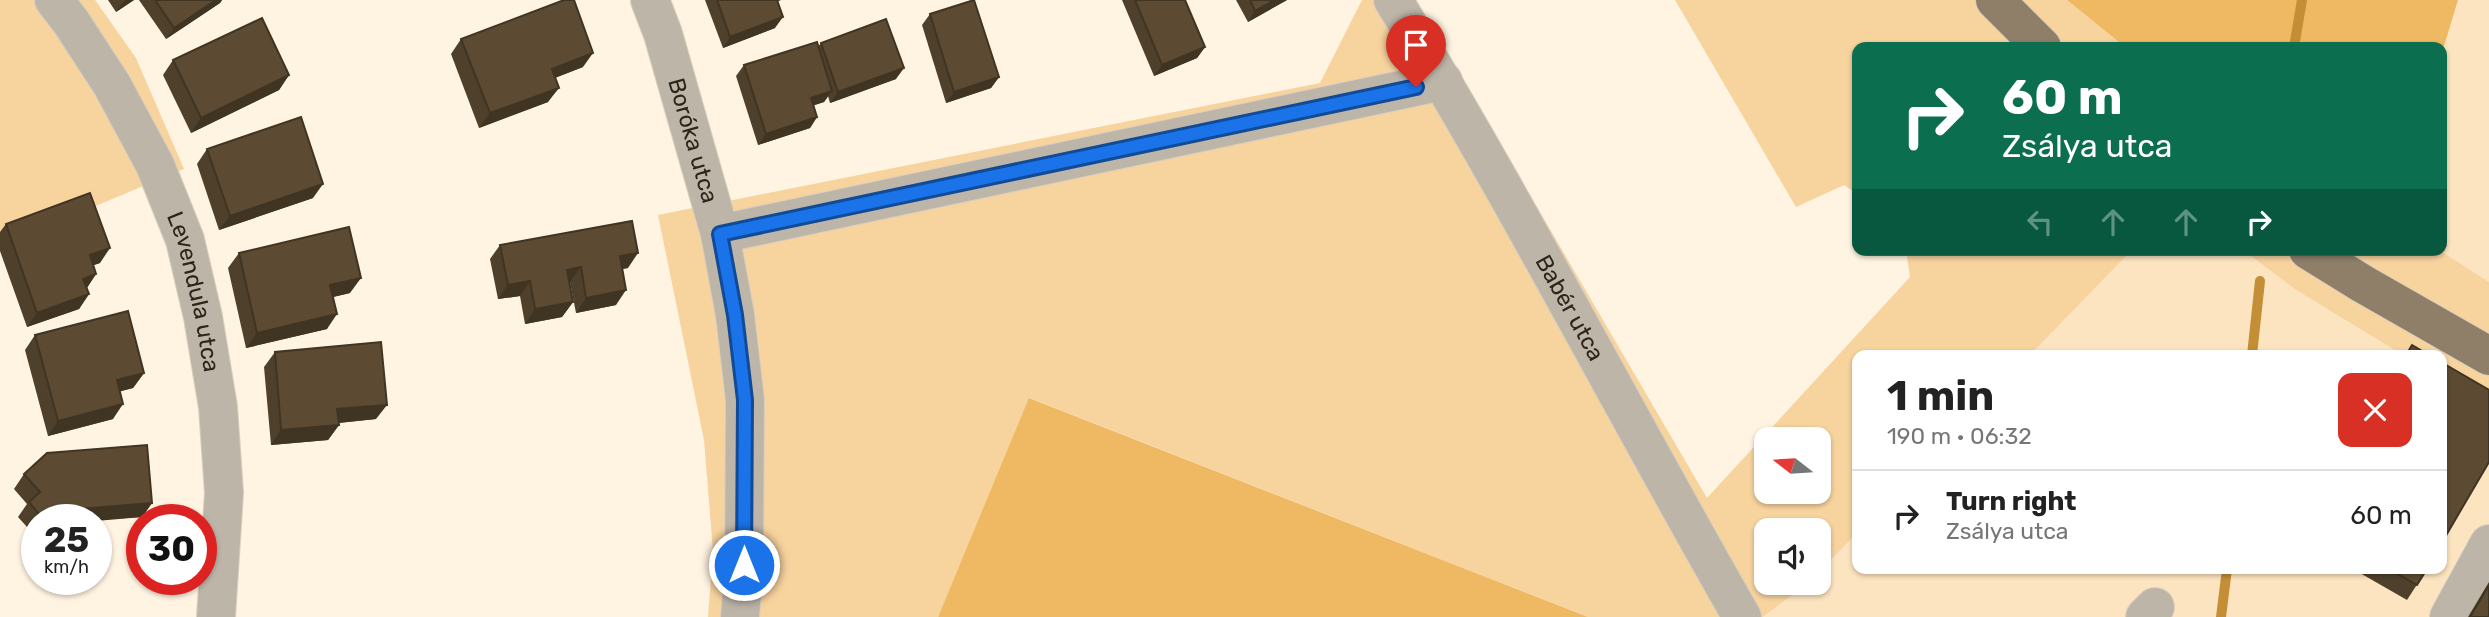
<!DOCTYPE html>
<html lang="en">
<head>
<meta charset="utf-8">
<style>
	body { margin:0; font-family:Rubik,sans-serif; background:#f2f2f2; color:#222; height:100vh; display:flex; flex-direction:column; font-size:26px; white-space:nowrap }
	* { box-sizing:border-box; margin:0 }
	p { font-size:23px; color:#767676 }
	.icon { flex:none; width:38px; height:38px; fill:none; stroke:currentColor; stroke-width:2; stroke-linecap:round; stroke-linejoin:round }
	.map { position:relative; flex:1; overflow:hidden }
	.panel { position:absolute; left:1852px; top:350px; width:595px; height:224px; display:flex; flex-direction:column; background:#fff; border-radius:14px; box-shadow:0 2px 5px #0004 }
	.panel>* { flex:none }
	.guide { position:absolute; left:1852px; top:42px; width:595px; height:214px; border-radius:14px; box-shadow:0 2px 5px #0004; background:#0b6e4f; color:#fff; overflow:hidden }
	.needle { width:46px; rotate:287deg }
	.controls { position:absolute; left:1754px; top:427px; display:grid; gap:14px }
	.controls a { display:grid; place-items:center; width:77px; height:77px; border-radius:14px; background:#fff; box-shadow:0 2px 5px #0004; font-size:35px }
	.speed { position:absolute; left:21px; top:504px; display:flex; gap:14px; font-size:35px; font-weight:700; text-align:center }
	.speed>* { display:grid; place-content:center; width:91px; height:91px; border-radius:50%; background:#fff; box-shadow:0 2px 5px #0004; line-height:1 }
	.speed small { font-size:18px; font-weight:400 }
	.speed .limit { border:10px solid #d22; background:#fff; color:#111 }
	.pin { position:absolute; display:grid; place-items:center; width:60px; height:60px; color:#fff; margin:-72px -30px; border-radius:50% 50% 50% 0; rotate:-45deg; box-shadow:0 0 7px #0007 }
	.pin .icon { rotate:45deg }
	.me { position:absolute; width:77px; margin:-38px; rotate:0deg; stroke-linejoin:round; filter:drop-shadow(0 0 5px #0008) }
	.turn { display:flex; align-items:center; gap:24px; height:147px; padding:0 35px; font-size:32px }
	.turn .icon { width:91px; height:91px; stroke-width:2.5 }
	.turn b { display:block; font-size:49px; line-height:60px }
	.lanes { display:flex; align-items:center; height:66px; padding:0 35px; background:#0003; justify-content:center; gap:35px; direction:ltr }
	.lanes .off { opacity:.35 }
	.round { display:grid; place-items:center; flex:none; width:74px; height:74px; border-radius:14px; background:#f2f2f2 }
	.headline { display:flex; align-items:center; justify-content:space-between; height:119px; padding:0 35px }
	h1 { font-size:42px; font-weight:700; line-height:52px }
	ul { padding:0; list-style:none }
	li { display:flex; align-items:center; gap:21px; height:91px; padding:0 35px; border-top:2px solid #e0e0e0 }
	li div { flex:1 }
	li b { display:block; font-size:26px }
	li em { font-style:normal }
	.map>svg:first-child { display:block }
	.built { fill:#fde4c0 }
	.green { fill:#f7d39e; fill-rule:evenodd }
	.forest { fill:#efb862 }
	.lines { fill:none; stroke-linecap:round; stroke-linejoin:round }
	.stream { stroke:#c38e35; stroke-width:10 }
	.minor-casing { stroke:#d9cebd; stroke-width:40 }
	.major-casing { stroke:#d9cebd; stroke-width:40 }
	.minor { stroke:#bdb5a8; stroke-width:38 }
	.major { stroke:#8f7f69; stroke-width:38 }
	.wall { fill:#4f402b }
	.shaded-wall { fill:#403423 }
	.building { fill:#5c4b32; stroke:#403423; stroke-width:2 }
	.route-casing { stroke:#114b97; stroke-width:18 }
	.route { stroke:#1a73e8; stroke-width:12 }
	.labels { text-anchor:middle; dominant-baseline:central; stroke-width:7; stroke-linejoin:round; paint-order:stroke }
	.street-label { font-size:23px; fill:#2c251a; stroke:#fff }
</style>
</head>
<body>
<div class="map">
<svg width="2489" height="617" viewBox="0 0 2489 617">
	<rect width="100%" height="100%" fill="#fff3e1"/>
	<g class="built">
		<path d="M2458,0H2489V282L2439,250H2441V56Z"/>
		<path d="M2132,250H2243L2296,290L2403,355H2030Z"/>
		<path d="M2441,378L2489,407V617H1763L1808,583H1818V573L1857,533V569H2441Z"/>
	</g>
	<g class="green">
		<path d="M0,0H95L136,58L184,169L0,246Z"/>
		<path d="M1362,0H1416L1707,498L1910,277L1906,250H2132L2030,355H1857V533L1818,573V530H1766V583H1808L1763,617H1588L1030,398L938,617H708L713,551L704,440L658,215L1320,83ZM1766,439H1818V492H1766Z"/>
		<path d="M1675,0H2067L2125,47H1857V194L1844,185L1796,207Z"/>
		<path d="M2243,250H2439L2489,282V407L2441,378V355H2403L2296,290Z"/>
	</g>
	<g class="forest">
		<path d="M2067,0H2458L2441,56V47H2125Z"/>
		<path d="M1029,398L1588,617H938Z"/>
	</g>
	<g class="lines">
		<g class="stream">
			<path d="M2294,47L2302,0"/>
			<path d="M2252,355L2260,281"/>
			<path d="M2221,617L2227,569"/>
		</g>
		<g class="minor-casing">
			<g id="minor">
				<path id="s1" d="M54,0L71,22L112,85L155,165L185,240L203,317L218,407L224,493L216,617"/>
				<path id="s2" d="M650,0L663,34L720,234L735,315L745,400L744,565L740,617"/>
				<path id="s3" d="M1393,0C1517,201 1624,412 1742,617"/>
				<path d="M720,234L1443,81"/>
				<path d="M2145,617L2155,607"/>
				<path d="M2449,617L2489,544"/>
			</g>
		</g>
		<g class="major-casing">
			<g id="major">
				<path d="M1995,0L2042,47"/>
				<path d="M2308,250L2363,284L2489,356"/>
			</g>
		</g>
		<use href="#minor" class="minor"/>
		<use href="#major" class="major"/>
	</g>
	<g class="wall">
		<path d="M108,0H134L116,12Z"/>
		<path d="M139,0H222L220,3L166,39Z"/>
		<path d="M705,0H781L777,2L775,28L723,48Z"/>
		<path d="M1122,0H1185L1205,47L1197,58L1154,76Z"/>
		<path d="M1236,0H1287L1248,22Z"/>
		<path d="M930,14L999,77L991,88L946,103L922,25Z"/>
		<path d="M461,39L583,67L555,78L548,102L479,128L451,54Z"/>
		<path d="M821,43L896,79L830,103L828,96L824,102L814,105L817,117L810,128L758,145L736,76L744,65L818,47Z"/>
		<path d="M173,60L289,75L279,90L191,133L163,75Z"/>
		<path d="M207,149L313,198L219,230L197,164Z"/>
		<path d="M6,224L100,263L93,265L96,274L87,288L89,294L79,309L27,327L0,251V232Z"/>
		<path d="M500,245L628,268L622,269L616,305L576,313L570,282H569L573,302L562,317L525,324L520,296L498,299L490,259Z"/>
		<path d="M239,253L350,293L333,297L327,329L246,348L228,268Z"/>
		<path d="M35,335L144,373L133,388L120,391L113,419L48,436L25,350Z"/>
		<path d="M275,352L376,419L339,423V425L328,440L271,445L264,367Z"/>
		<path d="M24,474L152,503L142,517L96,520H37V538L18,517L27,504L14,489Z"/>
		<path d="M2353,569H2427L2407,600Z"/>
		<path d="M2489,582V617H2468Z"/>
	</g>
	<g class="shaded-wall">
		<path d="M126,0H134L116,12L124,1Z"/>
		<path d="M216,0H222L220,3L166,39L174,28Z"/>
		<path d="M1275,0H1287L1248,22L1255,11Z"/>
		<path d="M783,17L775,28L723,48L730,37Z"/>
		<path d="M1205,47L1197,58L1154,76L1162,65Z"/>
		<path d="M593,53L583,67L541,83L552,69Z"/>
		<path d="M904,68L896,79L830,103L838,92Z"/>
		<path d="M289,75L279,90L191,133L201,118Z"/>
		<path d="M999,77L991,88L946,103L954,92Z"/>
		<path d="M559,88L548,102L479,128L490,113Z"/>
		<path d="M832,91L824,102L803,109L811,98Z"/>
		<path d="M817,117L810,128L758,145L766,134Z"/>
		<path d="M323,184L313,198L219,230L230,216Z"/>
		<path d="M110,248L100,263L80,270L90,255Z"/>
		<path d="M638,253L628,268L610,271L620,256Z"/>
		<path d="M581,267L570,282L557,285L567,270Z"/>
		<path d="M96,274L86,289L83,279Z"/>
		<path d="M361,278L350,293L320,300L330,285Z"/>
		<path d="M530,281L520,296L498,299L508,285Z"/>
		<path d="M626,290L616,305L576,313L586,298Z"/>
		<path d="M89,294L79,309L27,327L37,313Z"/>
		<path d="M573,302L562,317L525,324L535,309Z"/>
		<path d="M337,314L327,329L246,348L257,333Z"/>
		<path d="M144,373L133,388L107,395L117,380Z"/>
		<path d="M123,404L113,419L48,436L58,421Z"/>
		<path d="M387,405L376,419L327,424L337,409Z"/>
		<path d="M339,425L328,440L271,445L281,430Z"/>
		<path d="M152,503L142,517L96,521V520H68L80,509Z"/>
	</g>
	<g class="building">
		<path d="M155,0H216L174,28Z"/>
		<path d="M564,0H574L593,53L552,69L559,88L490,113L461,39Z"/>
		<path d="M717,0H777L783,17L730,37Z"/>
		<path d="M974,0L999,77L954,92L930,14Z"/>
		<path d="M1135,0H1185L1205,47L1162,65Z"/>
		<path d="M1250,0H1275L1255,11Z"/>
		<path d="M262,18L289,75L201,118L173,60Z"/>
		<path d="M886,19L904,68L838,92L821,43Z"/>
		<path d="M817,42L832,91L811,98L817,117L766,134L744,65Z"/>
		<path d="M301,117L323,184L230,216L207,149Z"/>
		<path d="M90,193L110,248L90,255L96,274L83,279L89,294L37,313L6,224Z"/>
		<path d="M632,221L638,253L620,256L626,290L586,298L581,267L567,270L573,302L535,309L530,281L508,285L500,245Z"/>
		<path d="M349,227L361,278L330,285L337,314L257,333L239,253Z"/>
		<path d="M128,311L144,373L117,380L123,404L58,421L35,335Z"/>
		<path d="M381,342L387,405L337,409L339,425L281,430L275,352Z"/>
		<path d="M2412,345L2429,355H2406Z"/>
		<path d="M2441,362L2489,390V462L2441,544Z"/>
		<path d="M147,445L152,503L80,509L68,520H44L29,502L40,492L24,474L47,453Z"/>
		<path d="M2389,569H2427L2417,585Z"/>
		<path d="M2489,585V617H2470Z"/>
	</g>
	<g class="lines">
		<g class="route-casing">
			<path id="route" d="M744,565L745,400L735,315L720,234L1416,87"/>
		</g>
		<use href="#route" class="route"/>
	</g>
	<g class="labels">
		<g class="street-label">
			<text stroke="none"><textPath href="#s2" startOffset="147">Boróka utca</textPath></text>
			<text stroke="none"><textPath href="#s1" startOffset="327">Levendula utca</textPath></text>
			<text stroke="none"><textPath href="#s3" startOffset="355">Babér utca</textPath></text>
		</g>
	</g>
</svg>
<div class="controls">
<a><svg class="needle" viewBox="-14 -14 28 28"><path d="M0-13l5 13h-10z" fill="#e53935"/><path d="M0 13l5-13h-10z" fill="#767676"/></svg></a>
<a><svg class="icon" aria-label="sound" viewBox="0 0 24 24"><path d="M4 9h4l5-4v14l-5-4H4zM17 9q2 3 0 6"/></svg></a>
</div>
<div class="speed"><div>25<small>km/h</small></div><div class="limit">30</div></div>
<div class="pin" style="left:1416px;top:87px;background:#d93025"><svg class="icon" aria-label="arrive" viewBox="0 0 24 24"><path d="M6 21V4h12l-3 4 3 4H6"/></svg></div>
<svg class="me" style="left:744px;top:565px" viewBox="-20 -20 40 40"><circle r="17" fill="#1a73e8" stroke="#fff" stroke-width="3"/><path d="M0-11L8 9 0 5-8 9z" fill="#fff"/></svg>
<div class="guide">
<div class="turn"><svg class="icon" aria-label="right" viewBox="0 0 24 24"><path d="M7 20v-9h11M14 6l5 5-5 5"/></svg><div><b>60 m</b>Zsálya utca</div></div>
<div class="lanes"><svg class="icon off" aria-label="left" viewBox="0 0 24 24"><path d="M17 20v-9H6M10 6l-5 5 5 5"/></svg><svg class="icon off" aria-label="ahead" viewBox="0 0 24 24"><path d="M12 20V5M6 11l6-6 6 6"/></svg><svg class="icon off" aria-label="ahead" viewBox="0 0 24 24"><path d="M12 20V5M6 11l6-6 6 6"/></svg><svg class="icon" aria-label="right" viewBox="0 0 24 24"><path d="M7 20v-9h11M14 6l5 5-5 5"/></svg></div>
</div>
<section class="panel">
<div class="headline"><div><h1>1 min</h1><p>190 m · 06:32</p></div><a class="round" style="background:#d93025;color:#fff"><svg class="icon" aria-label="close" viewBox="0 0 24 24"><path d="M6 6l12 12M18 6L6 18"/></svg></a></div>
<ul>
<li><svg class="icon" aria-label="right" viewBox="0 0 24 24"><path d="M7 20v-9h11M14 6l5 5-5 5"/></svg><div><b>Turn right</b><p>Zsálya utca</p></div><em>60 m</em></li>
</ul>
</section>
</div>
</body>
</html>
